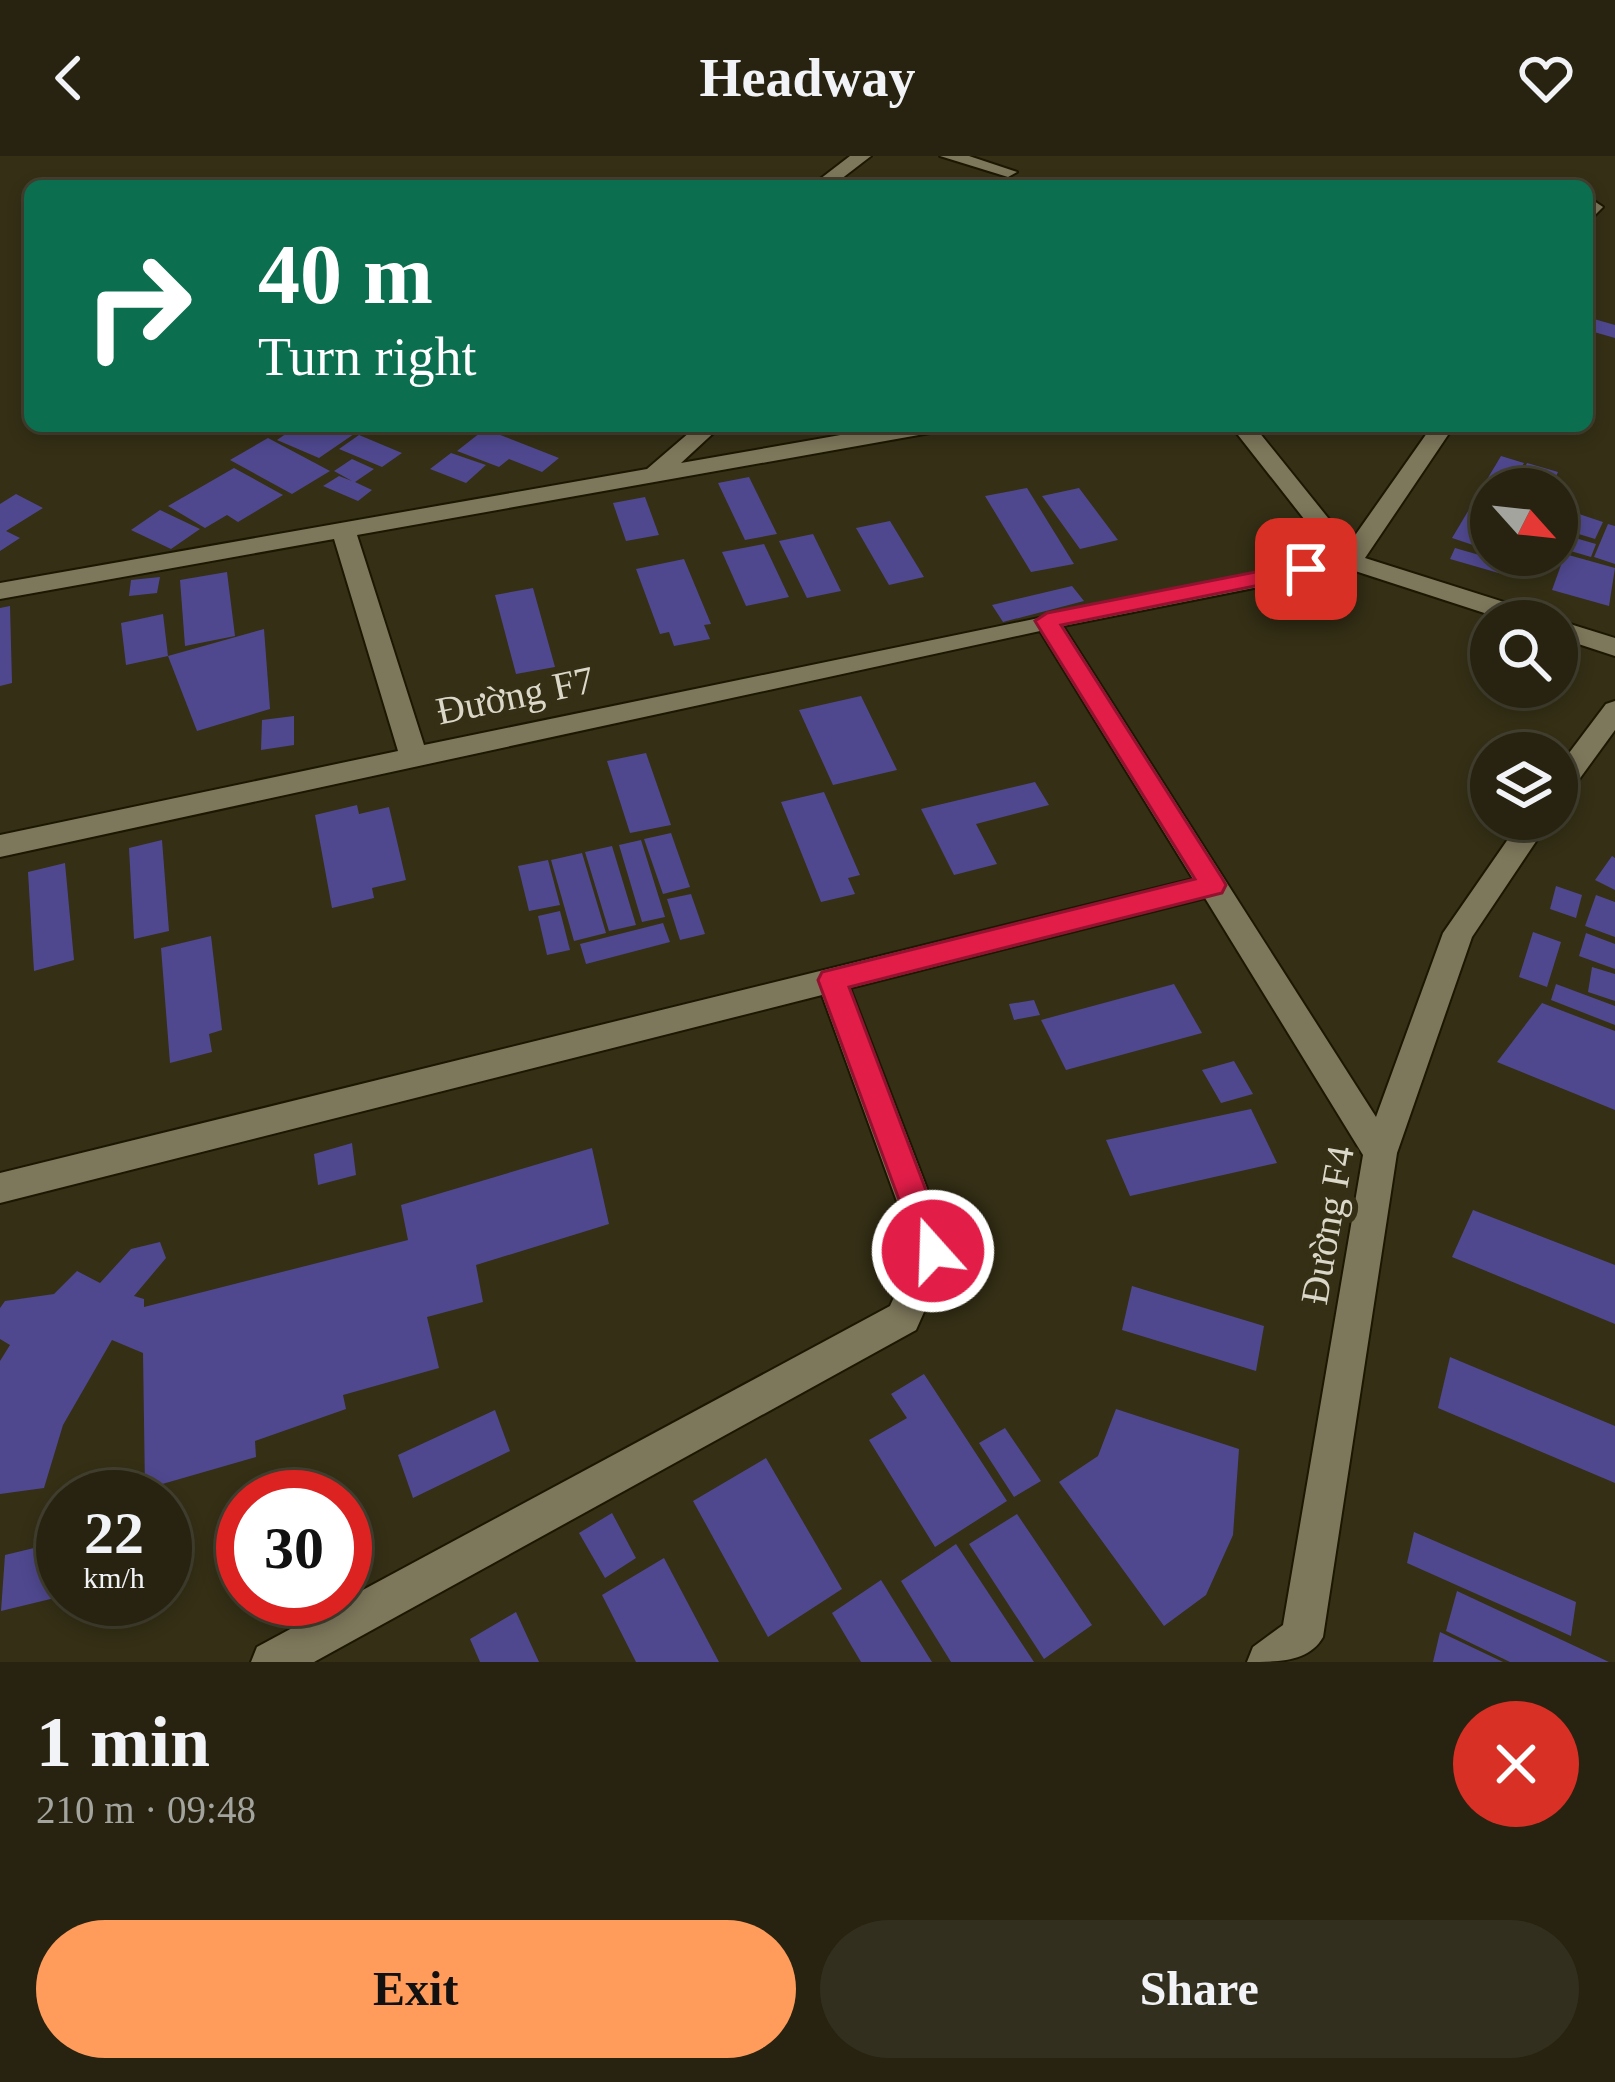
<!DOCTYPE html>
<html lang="en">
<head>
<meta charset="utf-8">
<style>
	body { margin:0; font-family:"Times New Roman",serif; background:#332f1e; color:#f1f3f6; height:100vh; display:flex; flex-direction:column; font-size:45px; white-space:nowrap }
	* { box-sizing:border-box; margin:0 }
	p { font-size:39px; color:#a4a49f }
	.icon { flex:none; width:66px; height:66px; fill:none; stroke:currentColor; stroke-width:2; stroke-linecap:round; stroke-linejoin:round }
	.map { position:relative; height:1506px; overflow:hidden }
	.drawer { display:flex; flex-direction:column; background:#272310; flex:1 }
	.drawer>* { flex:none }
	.hud { position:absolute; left:24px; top:24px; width:1569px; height:252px; border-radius:18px; box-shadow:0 6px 18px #0003,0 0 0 3px #434030; background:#0b6e4f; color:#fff; overflow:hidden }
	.needle { width:78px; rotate:117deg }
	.controls { position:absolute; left:1470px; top:312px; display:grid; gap:24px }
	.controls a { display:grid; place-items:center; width:108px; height:108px; border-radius:50%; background:#272310; box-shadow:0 6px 18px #0003,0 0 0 3px #434030; font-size:60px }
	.speed { position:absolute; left:36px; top:1314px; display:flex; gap:24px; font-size:60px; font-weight:700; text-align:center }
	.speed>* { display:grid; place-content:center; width:156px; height:156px; border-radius:50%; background:#272310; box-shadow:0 6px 18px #0003,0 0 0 3px #434030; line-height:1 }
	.speed small { font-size:30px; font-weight:400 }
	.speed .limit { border:18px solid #d22; background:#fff; color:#111 }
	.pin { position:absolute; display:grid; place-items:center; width:102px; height:102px; color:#fff; margin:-51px; border-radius:24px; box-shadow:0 6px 18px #0006 }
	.me { position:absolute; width:132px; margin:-66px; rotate:340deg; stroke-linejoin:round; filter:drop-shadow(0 0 9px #0008) }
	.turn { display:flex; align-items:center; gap:42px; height:252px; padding:0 36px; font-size:54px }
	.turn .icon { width:156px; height:156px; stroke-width:2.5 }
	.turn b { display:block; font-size:84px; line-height:102px }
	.round { display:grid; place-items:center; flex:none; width:126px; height:126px; border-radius:63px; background:#332f1e }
	.head { display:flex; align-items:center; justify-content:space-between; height:204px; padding:0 36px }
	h1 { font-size:72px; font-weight:600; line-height:90px }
	.button { display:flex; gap:24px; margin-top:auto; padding:24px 36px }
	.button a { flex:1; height:138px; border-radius:72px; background:#ff9b5b; color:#111; font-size:48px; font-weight:600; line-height:138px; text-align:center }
	.button a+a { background:#332f1e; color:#f1f3f6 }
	header { display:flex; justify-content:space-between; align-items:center; height:156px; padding:0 36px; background:#272310; font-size:54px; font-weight:600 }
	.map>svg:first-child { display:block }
	.building { fill:#4f488f }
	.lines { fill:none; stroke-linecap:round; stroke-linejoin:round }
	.street-casing { stroke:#1c1700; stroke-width:4 }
	.street { fill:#7d775b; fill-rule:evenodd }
	.route { fill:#e11d48; stroke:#92132f; stroke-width:3 }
	.labels { text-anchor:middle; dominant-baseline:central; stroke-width:12; stroke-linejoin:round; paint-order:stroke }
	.street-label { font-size:39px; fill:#dbd8c9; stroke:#342f15 }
</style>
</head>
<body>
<header><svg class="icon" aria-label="back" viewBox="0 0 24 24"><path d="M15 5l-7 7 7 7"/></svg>Headway<svg class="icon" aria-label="heart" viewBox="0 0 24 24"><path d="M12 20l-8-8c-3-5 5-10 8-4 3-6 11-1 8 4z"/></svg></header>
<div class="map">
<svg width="1615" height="1506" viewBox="0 0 1615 1506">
	<rect width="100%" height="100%" fill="#342f15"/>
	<g class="building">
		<path d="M1587,161L1615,169V182L1587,174Z"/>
		<path d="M297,270H336L354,278L319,302L277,284Z"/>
		<path d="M485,273L559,302L542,316L509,303L499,311L457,295Z"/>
		<path d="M359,279L402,297L382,311L339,293Z"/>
		<path d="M268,282L330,315L292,338L230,304Z"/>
		<path d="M451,297L486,309L466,327L430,313Z"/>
		<path d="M1501,300L1524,307L1513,326L1498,321L1516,328L1527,307L1558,316L1550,333L1520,328L1519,333H1491V395L1452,382Z"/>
		<path d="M352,303L374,313L355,326L372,334L358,345L323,330L339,320L352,325L334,315Z"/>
		<path d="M234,312L283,339L238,366L227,359L205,372L168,350Z"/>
		<path d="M749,321L777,378L745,384L718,327Z"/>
		<path d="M1027,332L1074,408L1031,416L985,340Z"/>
		<path d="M1079,332L1118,384L1080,393L1042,340Z"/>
		<path d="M16,338L43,352L6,375L20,382L0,395V348Z"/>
		<path d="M645,341L659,379L626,385L613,347Z"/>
		<path d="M160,354L200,373L171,393L131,374Z"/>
		<path d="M1567,354L1603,366L1595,383L1559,372Z"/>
		<path d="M890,365L924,421L889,429L856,372Z"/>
		<path d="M1608,368L1615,370V408L1594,401Z"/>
		<path d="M1558,377L1596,388L1591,401L1557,391Z"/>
		<path d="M813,378L841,435L807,442L779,385Z"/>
		<path d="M764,388L789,441L746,450L722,396Z"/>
		<path d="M1455,392L1507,407L1502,418L1450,403Z"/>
		<path d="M1565,398L1615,412L1609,450L1552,434Z"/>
		<path d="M684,403L711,468L704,469L710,483L674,490L669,476L660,478L636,413Z"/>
		<path d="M227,416L235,480L185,490L180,424Z"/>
		<path d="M160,421L157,437L129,440L131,424Z"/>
		<path d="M1072,430L1084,445L1003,466L992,449Z"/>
		<path d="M533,432L555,511L516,518L495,439Z"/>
		<path d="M10,450L12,527L0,530V452Z"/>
		<path d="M163,458L168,500L126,509L121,467Z"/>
		<path d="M264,473L270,553L197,575L168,500Z"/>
		<path d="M861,540L897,614L833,629L799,554Z"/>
		<path d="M294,560V589L261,594L262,564Z"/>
		<path d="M646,597L671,669L630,677L607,605Z"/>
		<path d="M1035,626L1049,649L976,668L997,708L954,719L921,653Z"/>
		<path d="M824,636L860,719L848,722L855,738L821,746L781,646Z"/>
		<path d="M357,649L359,658L389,651L406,724L372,732L374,742L332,752L315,659Z"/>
		<path d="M671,677L690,731L663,738L644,683Z"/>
		<path d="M162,684L169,775L134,783L129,692Z"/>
		<path d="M641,684L665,761L642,766L619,689Z"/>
		<path d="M612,690L636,769L609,775L585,696Z"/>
		<path d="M582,697L606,777L574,785L551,704Z"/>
		<path d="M1612,700L1615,702V734L1595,724Z"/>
		<path d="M548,704L560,749L529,755L518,710Z"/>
		<path d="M65,707L74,804L34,815L28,716Z"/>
		<path d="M1556,730L1582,739L1576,762L1550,753Z"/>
		<path d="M691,738L705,778L680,784L667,743Z"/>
		<path d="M1596,739L1615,746V781L1585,770Z"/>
		<path d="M560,755L570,794L547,799L538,760Z"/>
		<path d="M663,767L670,786L586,808L580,788Z"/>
		<path d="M1533,776L1561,786L1547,831L1519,821Z"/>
		<path d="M1586,777L1615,788V813L1579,800Z"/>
		<path d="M211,780L222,874L209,878L212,896L170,907L161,792Z"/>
		<path d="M1592,811L1615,818V845L1588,836Z"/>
		<path d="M1174,828L1202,877L1066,914L1041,864Z"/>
		<path d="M1556,828L1615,850V869L1551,844Z"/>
		<path d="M1034,844L1040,859L1014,864L1009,848Z"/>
		<path d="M1542,847L1615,875V954L1497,906Z"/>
		<path d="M1234,905L1253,938L1221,947L1202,914Z"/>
		<path d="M1251,953L1277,1007L1130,1040L1106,984Z"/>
		<path d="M352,987L356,1019L318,1029L314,998Z"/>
		<path d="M592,992L609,1068L476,1109L483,1146L427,1161L439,1212L343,1239L346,1253L255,1285L256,1301L145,1333L143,1197L112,1184L63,1269L44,1332L0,1338V1205L10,1189L0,1183V1152L5,1145L54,1138L77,1115L100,1127L131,1093L160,1086L166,1102L134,1140L144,1143V1151L408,1084L401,1049Z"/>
		<path d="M1473,1054L1615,1109V1168L1452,1101Z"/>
		<path d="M1132,1130L1264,1170L1256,1215L1122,1174Z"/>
		<path d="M1450,1201L1615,1270V1327L1438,1252Z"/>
		<path d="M924,1218L1007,1345L935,1391L869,1284L907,1262L891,1238Z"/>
		<path d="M1116,1253L1239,1293L1233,1379L1206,1439L1164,1470L1059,1326L1098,1300Z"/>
		<path d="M495,1254L510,1295L413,1342L398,1299Z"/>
		<path d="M1005,1272L1041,1325L1014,1341L979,1287Z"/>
		<path d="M766,1302L842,1433L768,1481L693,1345Z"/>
		<path d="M612,1357L636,1402L605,1422L579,1377Z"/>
		<path d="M1017,1358L1092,1469L1044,1503L969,1388Z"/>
		<path d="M1414,1376L1576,1446L1571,1480L1407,1407Z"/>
		<path d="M63,1385V1440L1,1455L5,1399Z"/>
		<path d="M956,1388L1034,1506H951L901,1425Z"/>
		<path d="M664,1402L719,1506H636L602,1439Z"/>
		<path d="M881,1424L932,1506H861L832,1457Z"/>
		<path d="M1457,1435L1609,1506H1510L1446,1475Z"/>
		<path d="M516,1456L539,1506H480L470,1483Z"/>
		<path d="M1440,1476L1503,1506H1433Z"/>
	</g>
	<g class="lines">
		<g class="street-casing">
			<g id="street">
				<path d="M850,0H871L832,30H811Z"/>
				<path d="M940,0H969L1017,16L1008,21Z"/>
				<path d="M1594,45L1603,51L1587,67V48Z"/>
				<path d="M697,270H721L681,307L892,270H941L930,277L357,379L424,589L1334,401L1231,270H1254L1349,388L1432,270H1454L1365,402L1545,459L1549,465H1509L1349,413L1063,470L1376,961L1443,777L1522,663H1551L1472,781L1397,997L1323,1481C1309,1506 1278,1506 1247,1506L1253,1491L1283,1469L1363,999L1205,742L850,832L951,1095L916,1174L314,1506H251L257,1491L890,1150L915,1095L822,839L0,1047V1017L1193,723L1040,475L0,701V679L398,595L334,383L0,443V427L647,313Z"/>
				<path d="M1557,464L1615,482V500L1557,481V465H1552Z"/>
				<path d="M1615,545V574L1567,640L1557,643V613L1606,548Z"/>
			</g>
		</g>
		<use href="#street" class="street"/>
	</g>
	<path class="route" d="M1306,406L1314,408V418L1061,469L1222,722L1226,729L1222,737L849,831L949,1095L945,1106L933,1110L922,1106L818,824L822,816L1195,723L1035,465L1047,457Z"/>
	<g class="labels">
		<g class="street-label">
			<text transform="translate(515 539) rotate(-12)">Đường F7</text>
			<text transform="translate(1327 1069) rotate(-80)">Đường F4</text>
		</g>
	</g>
</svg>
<div class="controls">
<a><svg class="needle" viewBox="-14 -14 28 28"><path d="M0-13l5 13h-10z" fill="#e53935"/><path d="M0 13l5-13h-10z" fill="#a4a49f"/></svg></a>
<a><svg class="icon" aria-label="search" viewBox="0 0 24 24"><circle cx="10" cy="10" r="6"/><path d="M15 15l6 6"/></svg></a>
<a><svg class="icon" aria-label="layers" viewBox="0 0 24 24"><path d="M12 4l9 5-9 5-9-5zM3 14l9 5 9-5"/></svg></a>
</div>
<div class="speed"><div>22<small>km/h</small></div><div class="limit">30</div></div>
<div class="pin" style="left:1306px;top:413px;background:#d93025"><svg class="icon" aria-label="arrive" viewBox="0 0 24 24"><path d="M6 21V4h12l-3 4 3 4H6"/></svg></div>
<svg class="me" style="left:933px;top:1095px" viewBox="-20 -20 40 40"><circle r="17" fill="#e11d48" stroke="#fff" stroke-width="3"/><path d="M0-11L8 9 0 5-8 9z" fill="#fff"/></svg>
<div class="hud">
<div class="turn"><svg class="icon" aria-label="right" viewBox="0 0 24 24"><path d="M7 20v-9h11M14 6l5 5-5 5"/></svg><div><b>40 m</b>Turn right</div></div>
</div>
</div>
<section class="drawer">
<div class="head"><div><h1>1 min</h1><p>210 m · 09:48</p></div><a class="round" style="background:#d93025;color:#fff"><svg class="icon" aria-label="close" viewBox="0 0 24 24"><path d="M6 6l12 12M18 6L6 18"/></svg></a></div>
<div class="button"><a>Exit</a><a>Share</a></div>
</section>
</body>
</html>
